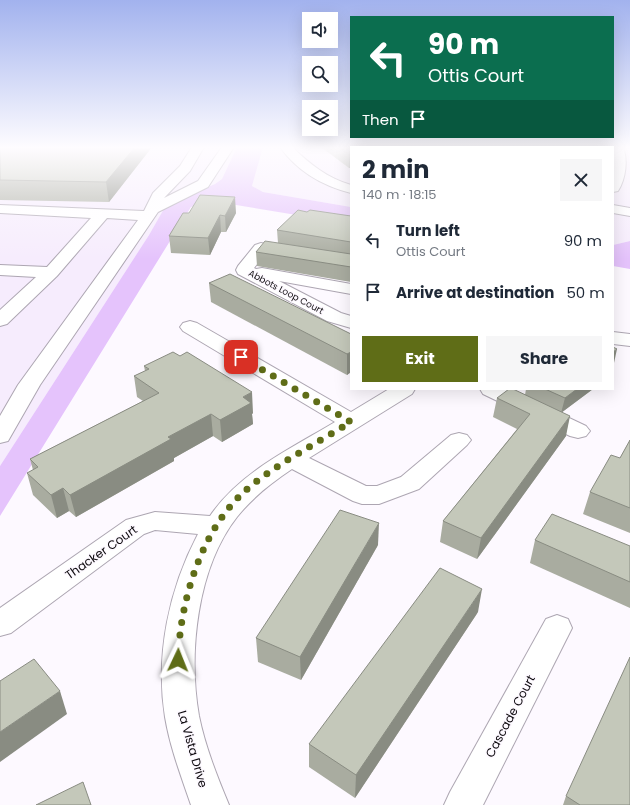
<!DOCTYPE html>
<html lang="en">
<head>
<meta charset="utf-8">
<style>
	body { margin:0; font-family:Poppins,sans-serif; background:#f6f6f7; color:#1f2937; height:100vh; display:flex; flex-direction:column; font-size:15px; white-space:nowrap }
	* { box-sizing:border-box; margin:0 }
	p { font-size:13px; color:#747a83 }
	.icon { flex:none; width:22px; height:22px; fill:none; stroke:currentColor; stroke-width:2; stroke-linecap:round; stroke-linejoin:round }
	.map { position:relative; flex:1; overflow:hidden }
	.side { position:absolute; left:350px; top:146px; width:264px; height:244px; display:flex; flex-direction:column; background:#fff; border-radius:0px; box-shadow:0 4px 16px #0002 }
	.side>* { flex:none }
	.hud { position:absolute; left:350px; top:16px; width:264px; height:122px; border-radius:0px; box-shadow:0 4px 16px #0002; background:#0b6e4f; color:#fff; overflow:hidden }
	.tools { position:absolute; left:302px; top:12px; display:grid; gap:8px }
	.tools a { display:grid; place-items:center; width:36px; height:36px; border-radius:0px; background:#fff; box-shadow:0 4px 16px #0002; font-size:20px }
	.pin { position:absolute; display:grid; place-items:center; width:34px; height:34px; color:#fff; margin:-17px; border-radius:8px; box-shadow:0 2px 6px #0006 }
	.me { position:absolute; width:44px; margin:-22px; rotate:2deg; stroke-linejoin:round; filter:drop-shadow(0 0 3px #0008) }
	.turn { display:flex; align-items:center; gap:14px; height:84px; padding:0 12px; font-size:18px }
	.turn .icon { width:52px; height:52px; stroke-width:2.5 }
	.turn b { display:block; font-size:28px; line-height:34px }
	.then { display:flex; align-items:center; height:38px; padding:0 12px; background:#0003; gap:8px; font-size:15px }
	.round { display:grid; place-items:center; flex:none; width:42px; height:42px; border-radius:0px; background:#f6f6f7 }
	.summary { display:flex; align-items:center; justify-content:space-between; height:68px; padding:0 12px }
	h1 { font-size:24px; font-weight:700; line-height:30px }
	.button { display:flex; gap:8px; margin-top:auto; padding:8px 12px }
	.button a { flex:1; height:46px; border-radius:0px; background:#5f6d17; color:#fff; font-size:16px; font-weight:700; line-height:46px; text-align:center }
	.button a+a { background:#f6f6f7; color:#1f2937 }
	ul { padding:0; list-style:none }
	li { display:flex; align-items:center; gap:12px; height:52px; padding:0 12px }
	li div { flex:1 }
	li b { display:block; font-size:15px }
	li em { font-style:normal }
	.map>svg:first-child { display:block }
	.built { fill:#f6ecfd }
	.green { fill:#e5c3fc }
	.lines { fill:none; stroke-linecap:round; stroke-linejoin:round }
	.minor-casing { stroke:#ada6b2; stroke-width:2 }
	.minor { fill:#fff; fill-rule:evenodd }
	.wall { fill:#a9aca0 }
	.shaded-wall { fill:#898c82 }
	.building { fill:#c4c8ba; stroke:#898c82 }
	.route { stroke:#5f6d17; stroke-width:7; stroke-dasharray:0 12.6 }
	.labels { text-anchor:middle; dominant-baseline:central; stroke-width:3; stroke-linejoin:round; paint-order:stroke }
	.far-street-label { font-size:9px; fill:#0d0a0e; stroke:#fdf9ff }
	.near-street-label { font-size:12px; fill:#0d0a0e; stroke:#fdf9ff }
</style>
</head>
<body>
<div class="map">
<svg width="630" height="805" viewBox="0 0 630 805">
	<rect width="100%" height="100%" fill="#fdf9ff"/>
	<g class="built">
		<path d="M0,147H237L222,179L215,184L176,200L165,207L149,235L0,466Z"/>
		<path d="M263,147H630V241L613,245V147H351V207L263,192L252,186Z"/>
	</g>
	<g class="green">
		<path d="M237,147H263L252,186L263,192L351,207V224L230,204L203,203L191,207L0,516V466L149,235L165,207L176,200L215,184L222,179Z"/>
		<path d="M630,241V269L613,266V245Z"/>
	</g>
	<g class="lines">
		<g class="minor-casing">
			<g id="minor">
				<path d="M192,147H204L190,171L164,198L198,181L222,147H234L208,187L158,212L40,385L8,441L0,443V416L18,385L138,220L107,218L57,276L7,324L0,326V310L36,277L0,275V265L47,267L91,218L0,213V205L144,211L153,193L180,166Z"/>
				<path d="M280,147H292C310,164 327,178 351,185V193C323,186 297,171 280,147Z"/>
				<path d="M611,147H623C628,159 626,179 618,191L613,192V147Z"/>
				<path d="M613,205L630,208V216L613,213Z"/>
				<path d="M261,243L290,249L292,252L290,255L284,257L265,254L254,268L256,269L262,268L351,284V294L279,281L341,313L351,316V328L327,321L238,274L236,270L238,266L255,245Z"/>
				<path d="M190,321L197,323L351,412L389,389H415L412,394L309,458L366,486H377L401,477L451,435L459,433L467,435L471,440L467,445L419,489L379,504H362L353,501L292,469C271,483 252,498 237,517C197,568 188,653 199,716C205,746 217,776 229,805H191C181,776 170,747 165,717C155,655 169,589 198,534L155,530L144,534L11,633L0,636V608L126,520L155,512L210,516C240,472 290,449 335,422L183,331L180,327L183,323Z"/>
				<path d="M613,332L630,334V346L613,344Z"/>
				<path d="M480,389H508L586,426L590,431L586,436L578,438L570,436L483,394Z"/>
				<path d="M557,615L568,619L572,628L483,805H444L450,792L546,619Z"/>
			</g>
		</g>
		<use href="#minor" class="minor"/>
	</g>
	<g class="wall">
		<path d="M0,147H152L109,202L0,200Z"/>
		<path d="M321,147H578H351L349,168Z"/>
		<path d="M307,212L351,216V282L257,266L256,252L278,243L277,230Z"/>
		<path d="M183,213H236L226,232H221L210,255L171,253L169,236Z"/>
		<path d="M209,283L351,334V372L347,375L211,302Z"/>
		<path d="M144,366L253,413L252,414L253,424L222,442L213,436L174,458V461L76,517L69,511L57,518L33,495L27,473L33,470L30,459L143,401L137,397L134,376L145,371Z"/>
		<path d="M526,389H593L562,412L566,436L477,559L440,542L443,521L517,429L493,417L497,398L525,395Z"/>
		<path d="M630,440V533L583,514L590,492L620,458Z"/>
		<path d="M535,540L630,546V608L530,563Z"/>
		<path d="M378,545L301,680L258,662L256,638Z"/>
		<path d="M478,612L355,798L309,767V744Z"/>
		<path d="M566,796L630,805H563Z"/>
	</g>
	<g class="shaded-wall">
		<path d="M135,147H152L109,202L106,182Z"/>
		<rect x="349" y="151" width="2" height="17"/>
		<path d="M235,197L236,213L226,232L225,216Z"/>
		<path d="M220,215L221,232L210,255L208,238Z"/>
		<path d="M617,349L614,363L613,364V352Z"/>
		<path d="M351,352V372L347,375V354Z"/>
		<path d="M577,389H593L561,413L565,398Z"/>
		<path d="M252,392L253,413L252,414L253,424L222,442L220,420L243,397Z"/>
		<path d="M211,414L213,436L174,458V461L76,517L70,495L168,437Z"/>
		<path d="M570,416L566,436L477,559L481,538Z"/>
		<path d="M63,488L69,511L57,518L51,495Z"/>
		<path d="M379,523L378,545L301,680L300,657Z"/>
		<path d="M482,589L478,612L355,798L356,775Z"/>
		<path d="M60,691L67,714L0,762V732Z"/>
	</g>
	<g class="building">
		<path d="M0,147H135L106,182L0,180Z"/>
		<path d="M343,147H502H351V151H349Z"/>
		<path d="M200,195L235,197L225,216L220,215L208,238L169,236L183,213H189Z"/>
		<path d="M298,210L307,212L310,210L351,216V242L277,230Z"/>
		<path d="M265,241L351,254V267L256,252Z"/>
		<path d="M230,274L351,334V352L347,354L209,283Z"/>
		<path d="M613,347L617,349L613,352Z"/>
		<path d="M173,352L180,356L187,352L252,392L243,397L251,403L220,420L211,414L168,437L171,439L70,495L63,488L51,495L27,473L38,467L30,459L159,393L134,376L149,369L144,366Z"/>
		<path d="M509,389H513L570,416L481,538L443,521L530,414L497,398Z"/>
		<path d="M545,389H577L565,398Z"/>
		<path d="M630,440V508L590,492L611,455L620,458Z"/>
		<path d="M340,510L379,523L300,657L256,638Z"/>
		<path d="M552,514L630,546V582L535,540Z"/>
		<path d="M440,568L482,589L356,775L309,744Z"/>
		<path d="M630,657V805H580L566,796Z"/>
		<path d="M34,659L60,691L0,732V681Z"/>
		<path d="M83,782L91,805H36Z"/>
	</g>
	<linearGradient id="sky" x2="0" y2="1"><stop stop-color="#a2b2ee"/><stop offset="0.57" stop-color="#fefcff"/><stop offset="1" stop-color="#fefcff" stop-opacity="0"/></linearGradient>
	<rect width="630" height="259" fill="url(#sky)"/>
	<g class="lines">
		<path class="route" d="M178,660C180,601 201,530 246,490C276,464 317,443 351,422L241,357"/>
	</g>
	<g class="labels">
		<g class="far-street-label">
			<text transform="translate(286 292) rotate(28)">Abbots Loop Court</text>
		</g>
		<g class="near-street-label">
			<text transform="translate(101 552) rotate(-35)">Thacker Court</text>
			<text transform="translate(510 716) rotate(-62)">Cascade Court</text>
			<text transform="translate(193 749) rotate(74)">La Vista Drive</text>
		</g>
	</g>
</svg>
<div class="tools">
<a><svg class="icon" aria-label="sound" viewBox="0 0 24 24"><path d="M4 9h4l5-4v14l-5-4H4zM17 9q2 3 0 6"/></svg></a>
<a><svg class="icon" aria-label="search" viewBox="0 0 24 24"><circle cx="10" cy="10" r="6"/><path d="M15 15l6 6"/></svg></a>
<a><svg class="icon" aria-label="layers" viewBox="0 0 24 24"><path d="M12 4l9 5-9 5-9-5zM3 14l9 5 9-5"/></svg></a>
</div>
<div class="pin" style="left:241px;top:357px;background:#d93025"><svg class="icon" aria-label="arrive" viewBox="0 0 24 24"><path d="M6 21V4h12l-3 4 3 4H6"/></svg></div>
<svg class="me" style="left:178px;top:660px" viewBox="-20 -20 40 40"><path d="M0-17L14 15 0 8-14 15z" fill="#5f6d17" stroke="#fff" stroke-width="4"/></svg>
<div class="hud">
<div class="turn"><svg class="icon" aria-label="left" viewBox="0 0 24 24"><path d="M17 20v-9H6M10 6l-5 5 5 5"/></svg><div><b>90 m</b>Ottis Court</div></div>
<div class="then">Then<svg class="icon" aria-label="arrive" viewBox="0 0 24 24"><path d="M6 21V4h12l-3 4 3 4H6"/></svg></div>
</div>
<section class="side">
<div class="summary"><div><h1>2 min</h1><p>140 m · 18:15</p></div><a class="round"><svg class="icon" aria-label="close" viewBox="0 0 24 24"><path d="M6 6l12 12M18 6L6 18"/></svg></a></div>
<ul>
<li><svg class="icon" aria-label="left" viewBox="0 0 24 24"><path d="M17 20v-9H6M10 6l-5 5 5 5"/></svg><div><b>Turn left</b><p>Ottis Court</p></div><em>90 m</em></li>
<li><svg class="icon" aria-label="arrive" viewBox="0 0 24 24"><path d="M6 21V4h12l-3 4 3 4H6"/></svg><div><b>Arrive at destination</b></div><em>50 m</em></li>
</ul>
<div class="button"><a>Exit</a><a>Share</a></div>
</section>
</div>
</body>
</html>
